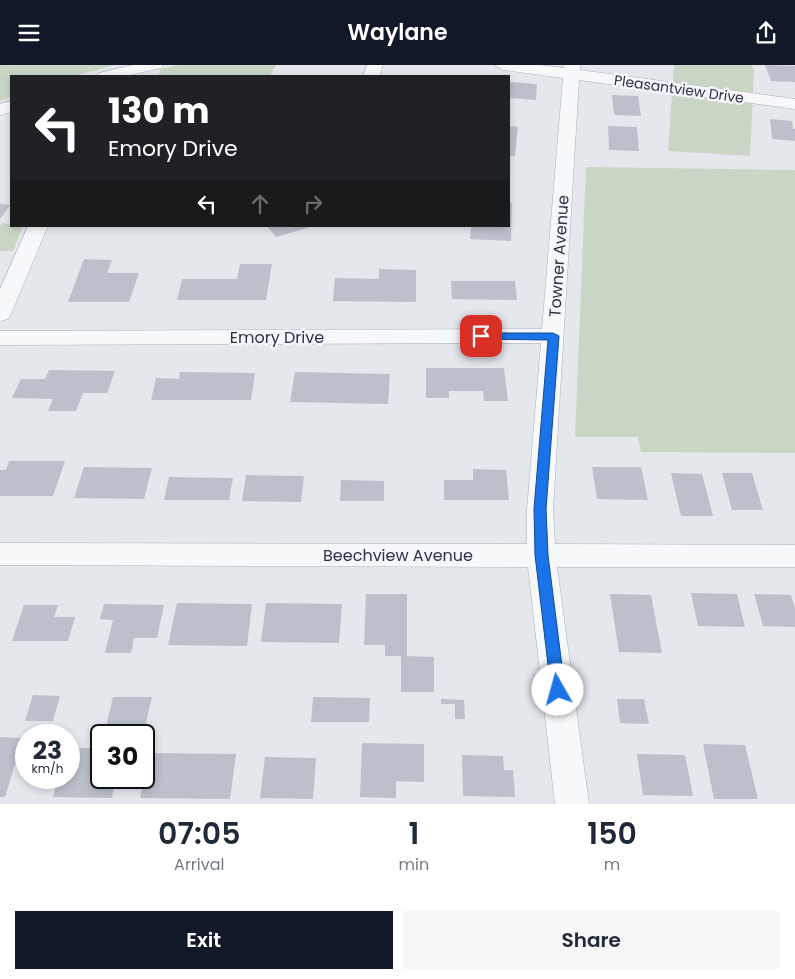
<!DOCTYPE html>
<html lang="en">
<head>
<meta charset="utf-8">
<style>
	body { margin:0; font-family:Poppins,sans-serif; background:#f6f6f7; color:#1f2937; height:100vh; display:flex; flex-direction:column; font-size:19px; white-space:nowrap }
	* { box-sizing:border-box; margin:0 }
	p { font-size:16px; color:#747a83 }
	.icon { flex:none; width:28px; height:28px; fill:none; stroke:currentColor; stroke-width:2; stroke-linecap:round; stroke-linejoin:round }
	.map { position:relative; height:739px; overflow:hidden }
	.sheet { display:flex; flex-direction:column; background:#fff; flex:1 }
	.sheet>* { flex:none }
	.top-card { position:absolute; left:10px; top:10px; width:500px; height:152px; border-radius:0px; box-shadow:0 2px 8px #0003; background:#202124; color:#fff; overflow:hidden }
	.speed { position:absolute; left:15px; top:659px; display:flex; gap:10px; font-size:25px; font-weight:700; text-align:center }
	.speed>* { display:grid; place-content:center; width:65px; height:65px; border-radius:50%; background:#fff; box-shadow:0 2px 8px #0003; line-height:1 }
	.speed small { font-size:12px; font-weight:400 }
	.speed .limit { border:2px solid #111; border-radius:8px; background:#fff; color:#111 }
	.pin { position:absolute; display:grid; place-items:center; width:42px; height:42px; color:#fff; margin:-21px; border-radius:10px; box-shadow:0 2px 8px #0006 }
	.me { position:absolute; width:55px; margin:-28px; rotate:353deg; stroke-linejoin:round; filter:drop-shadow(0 0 4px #0008) }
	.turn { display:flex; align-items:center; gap:18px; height:105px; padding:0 15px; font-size:22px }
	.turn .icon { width:65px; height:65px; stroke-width:2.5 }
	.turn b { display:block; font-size:35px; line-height:42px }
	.lanes { display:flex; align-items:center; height:48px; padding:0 15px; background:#0003; justify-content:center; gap:25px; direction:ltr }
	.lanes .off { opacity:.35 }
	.eta { display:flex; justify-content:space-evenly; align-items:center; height:85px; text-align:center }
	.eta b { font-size:30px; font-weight:600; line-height:35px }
	.action { display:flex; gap:10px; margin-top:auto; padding:10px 15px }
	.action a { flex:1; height:58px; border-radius:0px; background:#111827; color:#fff; font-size:20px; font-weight:600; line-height:58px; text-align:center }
	.action a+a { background:#f6f6f7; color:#1f2937 }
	header { display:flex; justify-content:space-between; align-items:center; height:65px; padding:0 15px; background:#111827; color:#fff; font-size:22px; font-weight:600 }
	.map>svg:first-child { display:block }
	.green { fill:#c9d6c5 }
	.building { fill:#bbc0ca }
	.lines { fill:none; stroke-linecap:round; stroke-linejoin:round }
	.street-casing { stroke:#a9aeb7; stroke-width:1 }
	.street { fill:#f7f8fa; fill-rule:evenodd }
	.route { fill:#1a73e8; stroke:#114b97 }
	.labels { text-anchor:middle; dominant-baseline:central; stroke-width:5; stroke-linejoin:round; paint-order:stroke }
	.far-street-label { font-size:14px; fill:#2b3445; stroke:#f4f6f9 }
	.street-label { font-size:16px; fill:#2b3445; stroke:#f4f6f9 }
</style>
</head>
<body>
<header><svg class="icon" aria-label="menu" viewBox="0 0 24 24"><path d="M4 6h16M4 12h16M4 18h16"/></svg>Waylane<svg class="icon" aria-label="share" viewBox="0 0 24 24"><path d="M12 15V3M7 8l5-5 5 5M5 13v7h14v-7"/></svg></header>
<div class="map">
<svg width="795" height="739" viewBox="0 0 795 739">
	<rect width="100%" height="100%" fill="#e4e7ec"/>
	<g class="green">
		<path d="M0,0H115L73,11H11V32L0,36Z"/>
		<path d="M179,0H276L270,11H159L160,4Z"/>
		<path d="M674,0H752L754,5L750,91L668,86Z"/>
		<path d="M586,102L795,105V388L641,387L638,372H575Z"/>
		<path d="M3,158L23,161L13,186H0V161Z"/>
	</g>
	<g class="building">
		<path d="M765,0L795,1V17L771,16Z"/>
		<path d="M509,17L537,19L536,35L509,33Z"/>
		<path d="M612,30L638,31L641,51L614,50Z"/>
		<path d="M770,54L792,56L793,64H795V76L772,74Z"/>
		<path d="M509,61L518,62L515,91H509Z"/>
		<path d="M608,61L637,62L639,86L609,85Z"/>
		<path d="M509,137L512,138L511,176L470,174L471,161H509Z"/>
		<path d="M0,139L10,140L0,154Z"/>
		<path d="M267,161H309L310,162L276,172Z"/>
		<path d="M84,194L112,195L107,208H139L129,237H68Z"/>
		<path d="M240,199H272L266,235H177L182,214H237Z"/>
		<path d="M379,204L416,205V237L333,236L335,213L379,214Z"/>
		<path d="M451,216H515L517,235L452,234Z"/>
		<path d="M426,303H504L508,336H484L483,326H449V333H426Z"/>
		<path d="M49,305L115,306L107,328H83L76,346H48L53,334L12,333L21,314H45Z"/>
		<path d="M180,307L255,308L251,335H151L156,313L179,314Z"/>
		<path d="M295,307L390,309L388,339L290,337Z"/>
		<path d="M9,396H65L53,431H0V405H6Z"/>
		<path d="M84,402L152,403L144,434L74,433Z"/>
		<path d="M592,402H641L648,435L597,434Z"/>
		<path d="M473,404L506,405L509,435H444V415H473Z"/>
		<path d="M671,408L702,409L713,451H681Z"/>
		<path d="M722,408H752L763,445H732Z"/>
		<path d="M246,410L304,411L301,437L242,436Z"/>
		<path d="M169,412L233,413L229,435H164Z"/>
		<path d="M341,415L384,416V436H340Z"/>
		<path d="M691,528L737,529L745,562L698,561Z"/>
		<path d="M366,529H407V591L434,592V627H401V591H385V580H364Z"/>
		<path d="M610,529L651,530L662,588L619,587Z"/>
		<path d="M754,529L791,530L795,543V562L763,561Z"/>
		<path d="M177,538L252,539L247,581L168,580Z"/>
		<path d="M266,538L342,539L339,578L261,577Z"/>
		<path d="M104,539L164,540L157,573H134L131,588H105L113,555L100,554Z"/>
		<path d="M24,540H58L54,552H75L68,576H12Z"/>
		<path d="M33,630L60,631L53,656H25Z"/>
		<path d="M113,632H152L145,662H106Z"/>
		<path d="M313,632L370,633L369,657H311Z"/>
		<path d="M441,634L464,635L465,654H455V639H441Z"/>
		<path d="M617,634H644L649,659L620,658Z"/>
		<path d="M0,672L23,673L5,732H0Z"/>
		<path d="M362,678L424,679V717L396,716V733L360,732Z"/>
		<path d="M703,679L745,680L758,734H714Z"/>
		<path d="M69,683H101V712H116L112,733L53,732L58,712H69Z"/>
		<path d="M149,688L236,689L230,734L140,733Z"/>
		<path d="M637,689L685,690L693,731L643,730Z"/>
		<path d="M462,690L503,691L504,705H513L515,732L463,731Z"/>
		<path d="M265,692L316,693L313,734L260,733Z"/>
	</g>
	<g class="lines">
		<g class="street-casing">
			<g id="street">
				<path d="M133,0H163L161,3L126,11H97L99,8Z"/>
				<path d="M367,0H383L379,11H363Z"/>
				<path d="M495,0H540L564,3V0H580V5L795,34V44L579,15L553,444L555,479L795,480V502H557L589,739H555L528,502L0,500V478L527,479V444L541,278L0,280V266L542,264L563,13L503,5Z"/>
				<path d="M11,36V47L0,50V39Z"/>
				<path d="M28,161H48L11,249L8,254L0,256V224Z"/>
			</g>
		</g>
		<use href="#street" class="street"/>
	</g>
	<path class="route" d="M481,268H553L559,271L546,444L548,490L565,625L563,629L558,631L553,629L551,625L535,490L534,444L548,275L477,274V269Z"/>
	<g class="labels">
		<g class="far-street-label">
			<text transform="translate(679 24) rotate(8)">Pleasantview Drive</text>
		</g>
		<g class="street-label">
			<text transform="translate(559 191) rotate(-86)">Towner Avenue</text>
			<text x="277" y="272">Emory Drive</text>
			<text x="398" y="490">Beechview Avenue</text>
		</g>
	</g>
</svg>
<div class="speed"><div>23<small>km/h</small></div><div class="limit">30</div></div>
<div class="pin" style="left:481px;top:271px;background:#d93025"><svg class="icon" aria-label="arrive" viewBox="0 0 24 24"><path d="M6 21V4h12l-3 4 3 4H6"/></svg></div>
<svg class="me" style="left:558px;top:625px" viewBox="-20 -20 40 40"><circle r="19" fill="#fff"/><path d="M0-13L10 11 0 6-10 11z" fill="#1a73e8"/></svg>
<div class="top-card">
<div class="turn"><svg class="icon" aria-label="left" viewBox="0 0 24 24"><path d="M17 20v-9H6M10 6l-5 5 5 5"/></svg><div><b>130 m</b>Emory Drive</div></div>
<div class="lanes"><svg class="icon" aria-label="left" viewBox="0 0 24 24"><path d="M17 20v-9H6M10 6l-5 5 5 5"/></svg><svg class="icon off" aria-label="ahead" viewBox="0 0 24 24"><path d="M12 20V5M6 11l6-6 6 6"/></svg><svg class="icon off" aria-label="right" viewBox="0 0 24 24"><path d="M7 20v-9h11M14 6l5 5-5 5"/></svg></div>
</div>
</div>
<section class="sheet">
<div class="eta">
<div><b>07:05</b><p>Arrival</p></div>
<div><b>1</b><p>min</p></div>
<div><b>150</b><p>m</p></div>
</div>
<div class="action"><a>Exit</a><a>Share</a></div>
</section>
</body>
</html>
